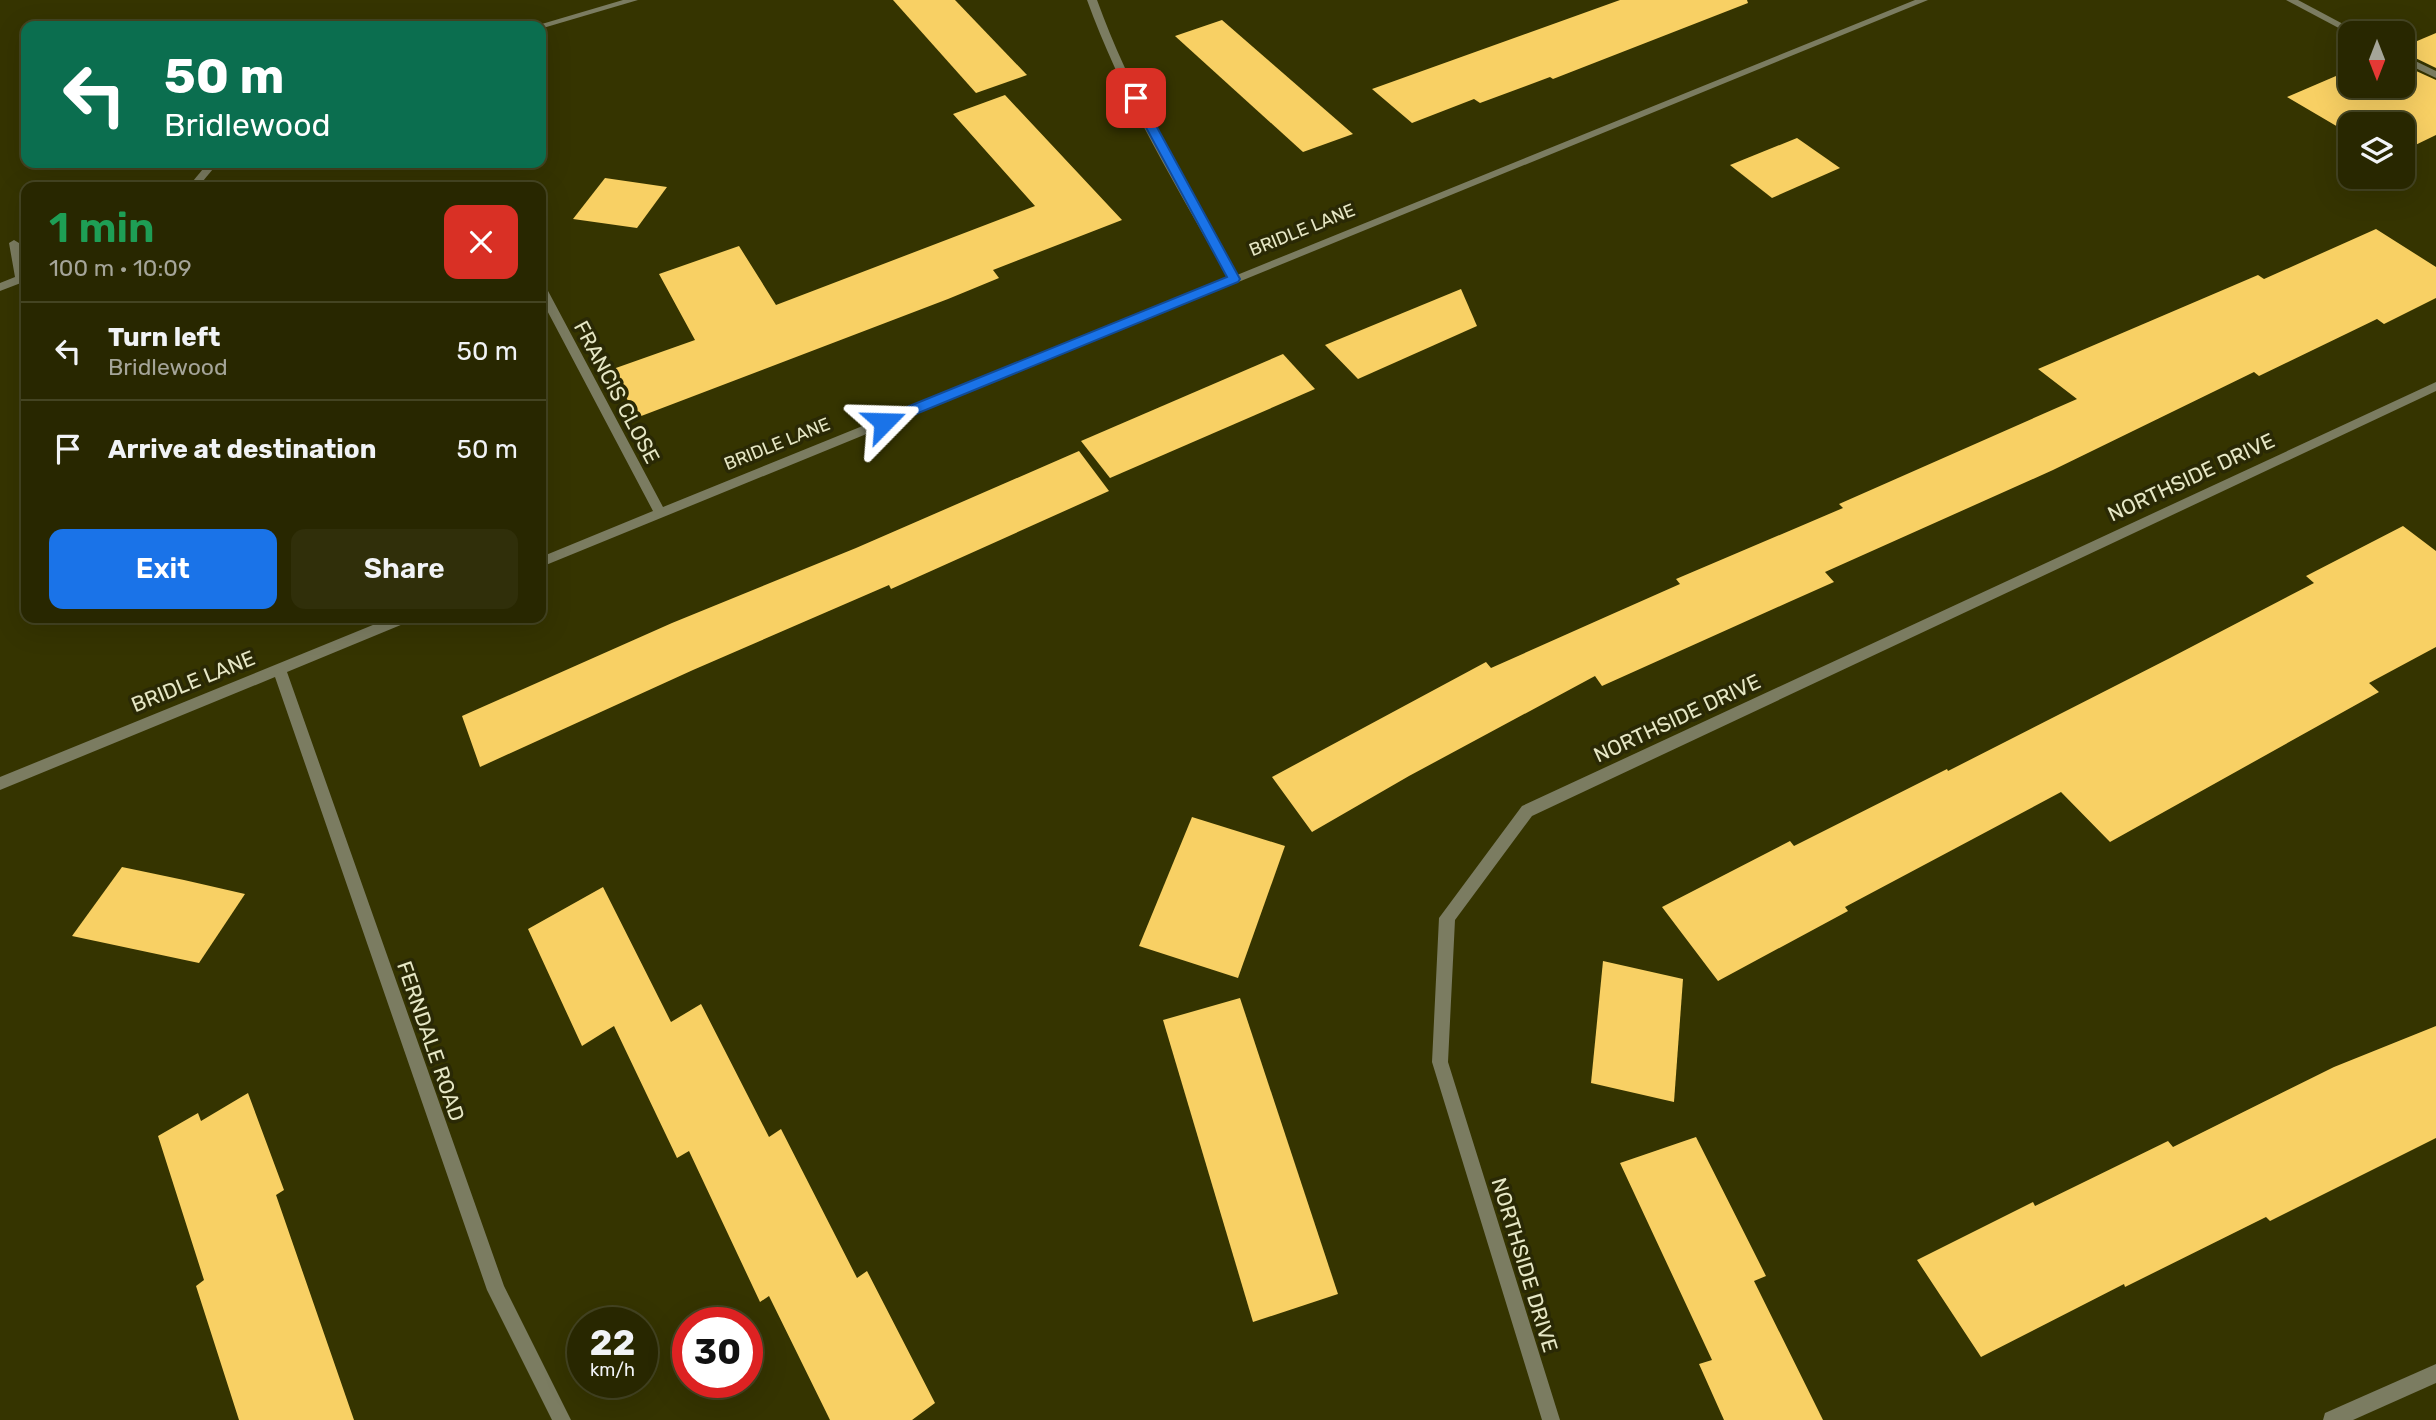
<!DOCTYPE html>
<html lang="en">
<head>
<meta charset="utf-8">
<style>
	body { margin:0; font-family:Rubik,sans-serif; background:#302f0a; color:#f1f3f6; height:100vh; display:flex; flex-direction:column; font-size:26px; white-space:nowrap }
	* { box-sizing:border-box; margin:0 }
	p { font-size:23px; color:#a5a599 }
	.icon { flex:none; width:38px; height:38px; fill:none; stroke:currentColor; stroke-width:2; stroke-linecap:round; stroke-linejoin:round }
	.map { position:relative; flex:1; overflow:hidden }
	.sheet { position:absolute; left:21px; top:182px; width:525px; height:441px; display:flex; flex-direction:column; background:#282700; border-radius:14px; box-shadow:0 7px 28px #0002,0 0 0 2px #442 }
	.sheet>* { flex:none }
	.hud { position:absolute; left:21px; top:21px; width:525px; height:147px; border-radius:14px; box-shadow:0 7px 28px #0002,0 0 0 2px #442; background:#0b6e4f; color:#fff; overflow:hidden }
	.needle { width:46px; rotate:180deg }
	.tools { position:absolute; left:2338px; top:21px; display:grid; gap:14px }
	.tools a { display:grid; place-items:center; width:77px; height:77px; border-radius:14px; background:#282700; box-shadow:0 7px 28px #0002,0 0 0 2px #442; font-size:35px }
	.speed { position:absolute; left:567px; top:1307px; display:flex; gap:14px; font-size:35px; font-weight:700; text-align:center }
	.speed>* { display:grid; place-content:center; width:91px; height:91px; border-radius:50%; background:#282700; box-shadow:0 7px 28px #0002,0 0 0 2px #442; line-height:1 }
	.speed small { font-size:18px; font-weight:400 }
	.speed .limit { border:10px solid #d22; background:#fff; color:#111 }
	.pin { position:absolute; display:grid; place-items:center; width:60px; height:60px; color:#fff; margin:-30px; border-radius:14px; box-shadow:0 4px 10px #0006 }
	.me { position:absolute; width:77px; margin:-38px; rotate:68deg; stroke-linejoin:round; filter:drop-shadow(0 0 5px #0008) }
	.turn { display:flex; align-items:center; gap:24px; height:147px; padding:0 28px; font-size:32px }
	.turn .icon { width:91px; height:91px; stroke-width:2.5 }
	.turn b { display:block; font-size:49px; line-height:60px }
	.round { display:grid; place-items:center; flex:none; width:74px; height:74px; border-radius:14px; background:#302f0a }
	.headline { display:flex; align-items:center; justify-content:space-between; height:119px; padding:0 28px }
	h1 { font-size:42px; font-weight:600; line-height:52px; color:#1e9e55 }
	.button { display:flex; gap:14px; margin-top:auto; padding:14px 28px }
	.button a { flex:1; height:80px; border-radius:14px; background:#1a73e8; color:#fff; font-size:28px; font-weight:600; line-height:80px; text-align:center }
	.button a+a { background:#302f0a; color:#f1f3f6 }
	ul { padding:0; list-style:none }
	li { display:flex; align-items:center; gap:21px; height:98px; padding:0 28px; border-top:2px solid #442 }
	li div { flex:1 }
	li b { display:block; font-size:26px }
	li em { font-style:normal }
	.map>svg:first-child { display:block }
	.building { fill:#f8d064 }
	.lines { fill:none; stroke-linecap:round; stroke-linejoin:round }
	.street { fill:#7b7c61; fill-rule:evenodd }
	.route { fill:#1a73e8; stroke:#114b97; stroke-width:2 }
	.labels { text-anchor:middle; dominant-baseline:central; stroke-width:7; stroke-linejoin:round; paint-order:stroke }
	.far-street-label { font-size:18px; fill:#e6e7c5; stroke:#2a2905 }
	.street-label { font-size:21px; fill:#e6e7c5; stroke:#2a2905 }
</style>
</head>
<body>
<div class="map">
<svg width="2436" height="1420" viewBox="0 0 2436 1420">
	<rect width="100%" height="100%" fill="#353400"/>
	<g class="building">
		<path d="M893,0H955L1027,75L976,93Z"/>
		<path d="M1620,0H1747L1748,3L1553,79L1550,77L1480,103L1474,99L1412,123L1372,89Z"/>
		<path d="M1222,20L1353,134L1303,152L1175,36Z"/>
		<path d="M2436,33V68L2403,52V47Z"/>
		<path d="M2403,65L2436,80V135L2403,151V124H2350V134L2287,97L2350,70V86H2403Z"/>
		<path d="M1005,95L1122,220L993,270L999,278L948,299L636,418L613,369L695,340L659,274L739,246L776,305L1035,206L953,114Z"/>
		<path d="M1797,138L1840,168L1772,198L1730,165Z"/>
		<path d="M605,178L667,187L637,228L573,219Z"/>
		<path d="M2376,229L2436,267V298L2384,324L2377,319L2259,376L2254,372L2053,470L1825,572L1834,582L1789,602L1602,686L1595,676L1409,776L1312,832L1272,777L1486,662L1491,668L1610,615L1680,584L1676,579L1843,508L1839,504L2077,399L2038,369L2258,275L2264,279Z"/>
		<path d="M1461,289L1477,326L1358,379L1325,345Z"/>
		<path d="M1283,354L1315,389L1110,478L1081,441Z"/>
		<path d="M1079,451L1109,491L891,589L889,585L693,670L480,767L462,716L672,623L856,548Z"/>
		<path d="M2403,526L2436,551V647L2369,683L2379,692L2110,842L2061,792L1845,907L1848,911L1718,981L1662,907L1790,841L1794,846L1947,769L1948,771L2170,658L2314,583L2306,576Z"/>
		<path d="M1192,817L1285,846L1238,978L1139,946Z"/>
		<path d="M122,867L184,880L245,894L199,963L72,936Z"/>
		<path d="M603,887L671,1022L701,1004L769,1137L781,1129L857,1278L867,1271L935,1403L912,1420H830L769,1296L760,1302L689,1151L677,1158L614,1026L582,1046L528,929Z"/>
		<path d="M1603,961L1683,979L1674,1102L1591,1083Z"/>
		<path d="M1240,998L1338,1294L1253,1322L1163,1020Z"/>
		<path d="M2436,1026V1138L2270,1221L2266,1217L2125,1287L2124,1284L1981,1357L1917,1260L2033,1202L2035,1206L2168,1141L2173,1147L2334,1067Z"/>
		<path d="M248,1093L284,1190L276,1195L354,1420H239L196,1286L204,1280L158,1136L198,1113L201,1121Z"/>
		<path d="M1696,1137L1766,1276L1754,1281L1823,1420H1724L1699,1364L1712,1360L1620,1163Z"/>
	</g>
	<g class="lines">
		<g class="street">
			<path d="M623,0H638L543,28L535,26Z"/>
			<path d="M1087,0H1097C1132,97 1186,185 1237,275L1915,0H1928L541,567V557L653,511L541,299V285L547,289L663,507L1228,278C1177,187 1123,99 1087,0Z"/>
			<path d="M2286,0H2298L2360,33L2350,34Z"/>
			<path d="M2403,55L2436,71V78L2403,62Z"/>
			<path d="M208,163H218L198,187H188Z"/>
			<path d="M14,240L19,243L26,281L0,291V283L15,277L9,243Z"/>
			<path d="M2436,382V391L1532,816L1455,920L1448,1062L1560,1420H1542L1432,1062L1439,918L1522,806Z"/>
			<path d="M390,618H410L408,622L287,672L504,1286L571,1420H552L487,1290L275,677L0,790V777Z"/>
			<path d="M2436,1364V1383L2353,1420H2323L2325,1413Z"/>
		</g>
	</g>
	<path class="route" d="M1136,95L1141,98L1240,279L1238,282L889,425H880V418L1227,277L1130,98Z"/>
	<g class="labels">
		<g class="far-street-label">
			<text transform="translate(1302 230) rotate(-22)">BRIDLE LANE</text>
			<text transform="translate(777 444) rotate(-22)">BRIDLE LANE</text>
		</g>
		<g class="street-label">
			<text transform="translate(617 392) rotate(62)">FRANCIS CLOSE</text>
			<text transform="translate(2191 477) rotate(-25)">NORTHSIDE DRIVE</text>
			<text transform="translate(193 681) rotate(-22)">BRIDLE LANE</text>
			<text transform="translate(1677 718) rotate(-25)">NORTHSIDE DRIVE</text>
			<text transform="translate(431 1041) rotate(71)">FERNDALE ROAD</text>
			<text transform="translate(1525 1265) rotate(73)">NORTHSIDE DRIVE</text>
		</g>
	</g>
</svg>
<div class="tools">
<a><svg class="needle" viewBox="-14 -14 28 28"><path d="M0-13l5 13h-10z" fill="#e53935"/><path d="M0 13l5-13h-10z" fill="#a5a599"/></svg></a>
<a><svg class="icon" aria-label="layers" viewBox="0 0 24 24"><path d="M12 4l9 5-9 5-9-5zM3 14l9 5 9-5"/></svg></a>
</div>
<div class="speed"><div>22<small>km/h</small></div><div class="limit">30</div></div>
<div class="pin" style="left:1136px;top:98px;background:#d93025"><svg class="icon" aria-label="arrive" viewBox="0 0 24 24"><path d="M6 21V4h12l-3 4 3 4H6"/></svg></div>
<svg class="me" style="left:884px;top:422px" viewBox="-20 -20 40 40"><path d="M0-17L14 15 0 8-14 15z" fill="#1a73e8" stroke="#fff" stroke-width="4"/></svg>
<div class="hud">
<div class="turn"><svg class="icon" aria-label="left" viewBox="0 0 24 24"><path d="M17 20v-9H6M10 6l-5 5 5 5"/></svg><div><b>50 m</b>Bridlewood</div></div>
</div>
<section class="sheet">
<div class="headline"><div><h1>1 min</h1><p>100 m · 10:09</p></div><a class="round" style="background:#d93025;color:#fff"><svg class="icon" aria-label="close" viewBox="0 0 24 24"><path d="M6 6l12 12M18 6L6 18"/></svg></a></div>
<ul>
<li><svg class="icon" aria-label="left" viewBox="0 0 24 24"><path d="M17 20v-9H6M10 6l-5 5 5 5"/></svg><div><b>Turn left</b><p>Bridlewood</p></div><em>50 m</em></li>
<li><svg class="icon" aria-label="arrive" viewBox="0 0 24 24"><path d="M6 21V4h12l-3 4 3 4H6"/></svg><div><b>Arrive at destination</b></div><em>50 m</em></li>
</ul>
<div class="button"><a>Exit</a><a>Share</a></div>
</section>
</div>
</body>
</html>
